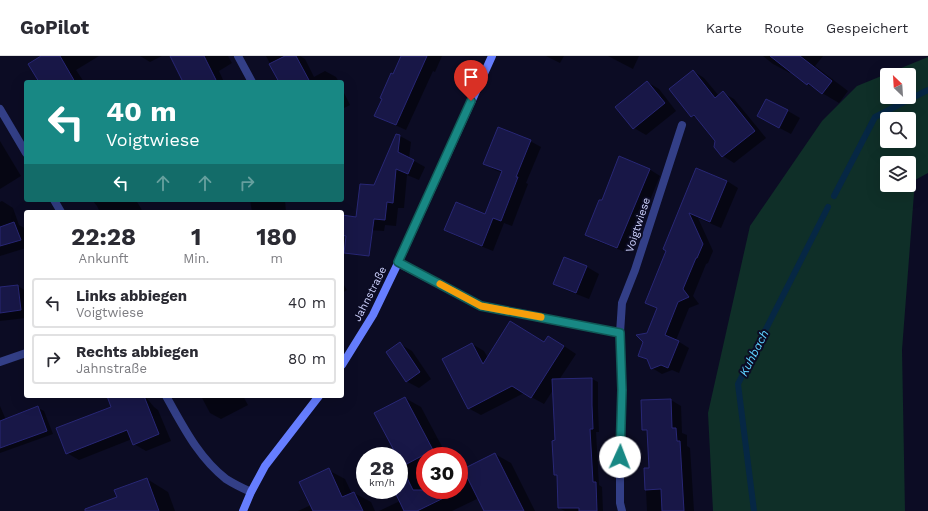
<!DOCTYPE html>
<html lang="de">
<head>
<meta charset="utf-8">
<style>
	body { margin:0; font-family:"Work Sans",sans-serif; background:#f2f2f3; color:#2b2b33; height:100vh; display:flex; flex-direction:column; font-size:15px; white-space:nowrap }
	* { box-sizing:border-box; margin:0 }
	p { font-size:13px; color:#7c7c81 }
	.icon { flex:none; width:22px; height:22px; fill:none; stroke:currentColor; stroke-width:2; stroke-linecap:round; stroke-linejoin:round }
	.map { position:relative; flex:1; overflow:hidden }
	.side { position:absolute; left:24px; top:154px; width:320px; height:188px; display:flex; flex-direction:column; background:#fff; border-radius:4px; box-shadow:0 4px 16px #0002 }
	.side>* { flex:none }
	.banner { position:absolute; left:24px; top:24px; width:320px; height:122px; border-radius:4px; box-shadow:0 4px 16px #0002; background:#188884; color:#fff; overflow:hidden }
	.needle { width:26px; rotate:335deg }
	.controls { position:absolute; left:880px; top:12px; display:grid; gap:8px }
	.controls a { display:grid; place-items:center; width:36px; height:36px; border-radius:4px; background:#fff; box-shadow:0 4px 16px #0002; font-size:20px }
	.speed { position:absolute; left:356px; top:391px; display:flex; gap:8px; font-size:20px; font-weight:700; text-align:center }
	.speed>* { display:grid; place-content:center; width:52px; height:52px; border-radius:50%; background:#fff; box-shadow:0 4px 16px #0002; line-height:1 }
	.speed small { font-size:10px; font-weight:400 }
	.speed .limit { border:6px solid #d22; background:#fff; color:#111 }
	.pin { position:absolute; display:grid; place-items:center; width:34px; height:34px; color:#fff; margin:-41px -17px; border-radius:50% 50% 50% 0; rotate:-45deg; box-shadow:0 0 4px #0007 }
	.pin .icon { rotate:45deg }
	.me { position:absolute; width:44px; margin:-22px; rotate:2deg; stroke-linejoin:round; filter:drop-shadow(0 0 3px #0008) }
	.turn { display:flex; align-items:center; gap:14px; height:84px; padding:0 16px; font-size:18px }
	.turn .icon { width:52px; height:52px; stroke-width:2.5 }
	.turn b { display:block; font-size:28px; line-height:34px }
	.lanes { display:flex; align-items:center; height:38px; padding:0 16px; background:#0003; justify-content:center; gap:20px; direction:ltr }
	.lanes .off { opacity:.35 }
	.eta { display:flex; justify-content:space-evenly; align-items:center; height:68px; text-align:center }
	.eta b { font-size:24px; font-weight:700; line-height:28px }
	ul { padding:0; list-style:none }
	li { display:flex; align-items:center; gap:12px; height:50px; margin:0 8px 6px; padding:0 8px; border:2px solid #e1e1e2; border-radius:4px }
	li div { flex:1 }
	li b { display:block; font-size:15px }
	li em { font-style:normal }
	header { display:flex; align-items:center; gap:24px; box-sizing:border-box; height:56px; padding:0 20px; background:#fff; border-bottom:1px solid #e1e1e2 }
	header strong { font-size:19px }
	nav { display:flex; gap:22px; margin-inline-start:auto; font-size:14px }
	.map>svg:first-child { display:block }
	.green { fill:#0f2f28; fill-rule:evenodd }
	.shadow { fill:#0007 }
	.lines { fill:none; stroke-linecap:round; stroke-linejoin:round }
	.stream { stroke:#062744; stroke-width:6 }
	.building { fill:#181747; stroke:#282775 }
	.street { stroke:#333f87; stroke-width:8 }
	.secondary { stroke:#667eff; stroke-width:8 }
	.route-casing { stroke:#105856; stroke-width:10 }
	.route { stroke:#188884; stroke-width:7 }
	.slow { stroke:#f59e0b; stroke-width:7 }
	.labels { text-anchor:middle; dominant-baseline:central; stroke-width:4; stroke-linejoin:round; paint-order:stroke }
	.street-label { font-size:11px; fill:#cfd3ff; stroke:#0c0c24 }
	.water-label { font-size:12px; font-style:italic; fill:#5dd1ff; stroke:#0c0c24 }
</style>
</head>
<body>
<header>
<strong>GoPilot</strong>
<nav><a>Karte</a><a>Route</a><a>Gespeichert</a></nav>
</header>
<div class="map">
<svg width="928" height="455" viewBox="0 0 928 455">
	<rect width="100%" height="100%" fill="#0c0c24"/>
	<path class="green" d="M928,1V117L915,124L902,294L905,455H713L708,357L750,170L822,65L857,30ZM887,19H909V41H887ZM887,63H909V85H887ZM887,107H909V129H887Z"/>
	<g class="shadow">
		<path d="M43,0H99L76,14L84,26H40Z"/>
		<path d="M140,0H162L150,6Z"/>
		<path d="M170,0H228L232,7L219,15L224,26H183Z"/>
		<path d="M266,0H300L305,3L314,21L325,15L336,21L339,26H280Z"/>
		<path d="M402,0H442L435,16L433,15L406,74L386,65L376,59L383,44L380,42L391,18L394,19Z"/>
		<path d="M546,0H564L560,7Z"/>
		<path d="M608,0H639L633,13Z"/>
		<path d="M763,0H823L815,10L848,35L839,47L807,28L791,15L790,17L773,8Z"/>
		<path d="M693,15L704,22L719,40L723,37L734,43L766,82L734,107L723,100L716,85L700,64L692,60Z"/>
		<path d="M647,26L659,33L676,55L646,79L634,72Z"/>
		<path d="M342,33L350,49L342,53Z"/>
		<path d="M788,55L800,62L791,78L770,67Z"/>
		<path d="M400,80L411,86L409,102L425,111L419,124L407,119L404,152H398L396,170L385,169L384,175L368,174L374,130Z"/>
		<path d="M0,85L21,120L0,133Z"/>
		<path d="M530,85L541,91L526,127L528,128L512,170L504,167L493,195L456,180L445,174L486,159L503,117L495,114L485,108Z"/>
		<path d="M649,113L660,120L628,197L597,185L586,179L602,146Z"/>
		<path d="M696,113L727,125L738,132L721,172L698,162L713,195L708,207L706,208L693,240L699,248L689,252L676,284L689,292L679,317L672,314L662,318L652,312L649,305L639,299L657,253L647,247L667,195Z"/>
		<path d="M92,144H136L143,156H100L97,150Z"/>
		<path d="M250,144H285L286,156H252Z"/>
		<path d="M2,145L13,152L19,169L26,173V192L0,200V146Z"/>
		<path d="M564,202L587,211L599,218L589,243L566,234L554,227Z"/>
		<path d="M342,226L347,234L342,237Z"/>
		<path d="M18,230L26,235V262L0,265V232Z"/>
		<path d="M545,287L561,288L576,298L559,324L592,323L598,326V353L599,376H596L599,429L602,431L603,455H565L559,452L558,420L554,418L556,385L553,334L544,348L524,337L481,359L468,352L472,288L484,295L488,302Z"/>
		<path d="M400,288L412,295L431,323L419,332L406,325Z"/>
		<path d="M108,340H145L154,351L158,354L171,385L146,395L134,388L132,383L79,404L67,397L112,351Z"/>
		<path d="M201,340H243L248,349L221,363L210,357Z"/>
		<path d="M405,342L421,351L447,400H425V434H459V416L495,398L511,407L535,455H485L479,442L452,455H379L400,445L395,434H399V424L408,419L398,400Z"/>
		<path d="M671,344L681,350L682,377L687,379V390L690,392L694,455H647L645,413H650L648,376L643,373Z"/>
		<path d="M0,350L6,364L38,352L44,355L53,378L0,397Z"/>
		<path d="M328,414L345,423L352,438L354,437L371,446L375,455H298L311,449Z"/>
		<path d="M147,423L168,436L175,455H96Z"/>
	</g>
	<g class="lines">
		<g class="stream">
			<path d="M834,140L875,61L928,34"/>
			<path d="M754,455L738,328L828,151"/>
		</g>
	</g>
	<g class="building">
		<path d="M41,0H60L75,26H39L28,8Z"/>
		<path d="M170,0H204L217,26H183Z"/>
		<path d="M285,0H296L310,26H279L269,8Z"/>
		<path d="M401,0H427L396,69L374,60L382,43L380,42L391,17L393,18Z"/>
		<path d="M770,0H800L832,25L822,38L808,27L807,29Z"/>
		<path d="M693,14L715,42L723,35L755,75L722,101L714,91L715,85L694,59L691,61L669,33Z"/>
		<path d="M647,25L665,47L633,73L615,51Z"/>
		<path d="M766,43L788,54L779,72L757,60Z"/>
		<path d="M498,71L531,84L516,121H518L501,165L493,162L482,190L444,174L456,146L485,158L502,115L483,108Z"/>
		<path d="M396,78L400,79L398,96L414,104L408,118L396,113L393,147L387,146L385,164L374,163L369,200L344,197L346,180L342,179V159L356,161L360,128L374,129Z"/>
		<path d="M619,100L650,113L617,192L585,179L599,144H602Z"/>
		<path d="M696,112L727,125L710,166L689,157L703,188L697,202H696L683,233L689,241L678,246L665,279L679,285L668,312L661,309L651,313L647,303L638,300L643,286L636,279L647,277L657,252L645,247L666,195L663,193Z"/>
		<path d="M14,166L21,184L0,190V171Z"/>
		<path d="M564,201L587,210L576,237L553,228Z"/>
		<path d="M18,229L21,254L0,257V231Z"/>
		<path d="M510,265L544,286L548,280L564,290L531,342L512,330L468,353L442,303L472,287L483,308Z"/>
		<path d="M400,286L420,316L406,326L386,296Z"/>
		<path d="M592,322V349L593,373H590L593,426H596L597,455H579V452H558L557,419H554L552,385L555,384L552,323Z"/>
		<path d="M107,340H144L159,378L133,389L127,374L66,398L56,372L111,351Z"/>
		<path d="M405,341L433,394L403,410L399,403V400H397L374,357Z"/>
		<path d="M671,343L672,372H676L677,385H680L684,455H662L661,433L645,434L644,412H649L647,374H642L641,344Z"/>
		<path d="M38,350L47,375L0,392V365Z"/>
		<path d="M495,397L524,455H484L463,413Z"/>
		<path d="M399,406L413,434H460L417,455H404L394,434H399Z"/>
		<path d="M329,412L342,441L354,436L363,455H313L299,426Z"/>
		<path d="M147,422L159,455H85V453L117,441L114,434Z"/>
	</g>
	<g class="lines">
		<g class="street">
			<path d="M238,0L252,26"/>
			<path d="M0,53L26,97"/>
			<path d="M54,144L61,156"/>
			<path d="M398,207L481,250L620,277"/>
			<path d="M0,306L26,297"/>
			<path d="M166,340C183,370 198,401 226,423C234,428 242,432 251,436"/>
			<path d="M622,455L620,447V401L622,334L620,277L622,247L635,214L682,69"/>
		</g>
		<g class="secondary">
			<path d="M342,309L373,259L398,207L492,0"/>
			<path d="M243,455L251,436L265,410L319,340"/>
		</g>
	</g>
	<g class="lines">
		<g class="route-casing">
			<path id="route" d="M471,45L398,206L481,250L620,277L622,334L620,401"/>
		</g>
		<use href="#route" class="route"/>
		<path class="slow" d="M440,228L481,250L541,261"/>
	</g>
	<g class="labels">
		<g class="street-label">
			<text transform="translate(638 169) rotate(-72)">Voigtwiese</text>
			<text transform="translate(370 238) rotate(-63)">Jahnstraße</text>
		</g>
		<g class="water-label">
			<text transform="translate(754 297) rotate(-63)">Kuhbach</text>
		</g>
	</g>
</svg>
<div class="controls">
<a><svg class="needle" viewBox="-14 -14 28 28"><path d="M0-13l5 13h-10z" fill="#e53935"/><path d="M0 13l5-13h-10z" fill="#7c7c81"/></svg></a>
<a><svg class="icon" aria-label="search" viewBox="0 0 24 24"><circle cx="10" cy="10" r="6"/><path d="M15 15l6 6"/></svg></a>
<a><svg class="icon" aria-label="layers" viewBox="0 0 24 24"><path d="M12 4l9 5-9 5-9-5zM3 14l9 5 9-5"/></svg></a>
</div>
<div class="speed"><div>28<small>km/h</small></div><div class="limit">30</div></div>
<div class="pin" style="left:471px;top:45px;background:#d93025"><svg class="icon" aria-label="arrive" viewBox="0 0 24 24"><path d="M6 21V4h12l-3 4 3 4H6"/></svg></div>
<svg class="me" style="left:620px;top:401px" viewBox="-20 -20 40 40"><circle r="19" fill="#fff"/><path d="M0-13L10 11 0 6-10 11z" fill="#188884"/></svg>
<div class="banner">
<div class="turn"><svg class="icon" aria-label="left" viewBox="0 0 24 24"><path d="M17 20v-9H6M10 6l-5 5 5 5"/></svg><div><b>40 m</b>Voigtwiese</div></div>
<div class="lanes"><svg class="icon" aria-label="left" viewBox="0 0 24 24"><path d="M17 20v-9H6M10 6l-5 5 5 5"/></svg><svg class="icon off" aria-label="ahead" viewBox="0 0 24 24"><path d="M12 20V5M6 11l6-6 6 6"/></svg><svg class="icon off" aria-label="ahead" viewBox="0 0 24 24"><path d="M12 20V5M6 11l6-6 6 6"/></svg><svg class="icon off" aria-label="right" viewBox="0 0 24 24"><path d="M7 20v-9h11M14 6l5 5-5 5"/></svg></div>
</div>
<section class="side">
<div class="eta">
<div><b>22:28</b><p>Ankunft</p></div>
<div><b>1</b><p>Min.</p></div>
<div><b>180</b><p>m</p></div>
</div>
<ul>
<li><svg class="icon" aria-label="left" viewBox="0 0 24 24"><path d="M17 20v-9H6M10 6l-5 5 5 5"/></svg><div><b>Links abbiegen</b><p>Voigtwiese</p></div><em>40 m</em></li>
<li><svg class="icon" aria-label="right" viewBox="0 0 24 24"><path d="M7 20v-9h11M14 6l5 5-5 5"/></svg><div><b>Rechts abbiegen</b><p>Jahnstraße</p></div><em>80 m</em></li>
</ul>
</section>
</div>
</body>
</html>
